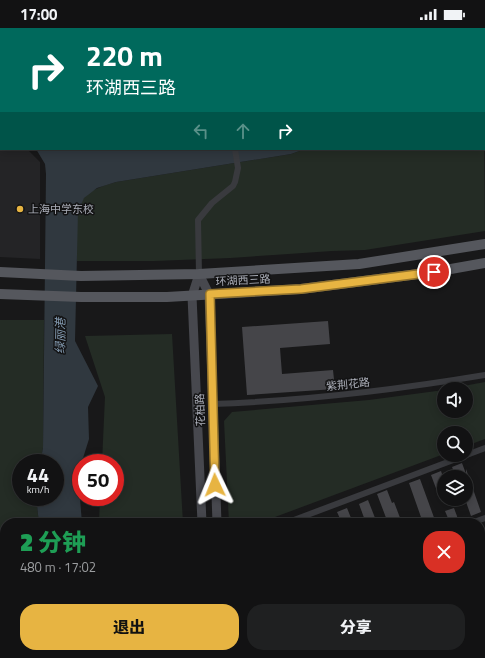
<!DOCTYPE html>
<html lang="zh">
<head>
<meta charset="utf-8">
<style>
	body { margin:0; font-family:"Titillium Web","Noto Sans SC",sans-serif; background:#1f2021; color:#f1f3f6; height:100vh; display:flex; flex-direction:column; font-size:15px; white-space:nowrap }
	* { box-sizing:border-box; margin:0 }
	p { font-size:13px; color:#9c9ea0 }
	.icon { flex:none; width:22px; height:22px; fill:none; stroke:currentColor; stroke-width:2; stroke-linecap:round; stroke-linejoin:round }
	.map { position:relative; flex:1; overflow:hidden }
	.panel { position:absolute; left:0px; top:490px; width:485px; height:140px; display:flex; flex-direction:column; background:#121213; border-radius:16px 16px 0 0; box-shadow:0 2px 10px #0003,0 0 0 1px #313233 }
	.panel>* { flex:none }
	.hud { position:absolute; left:0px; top:0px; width:485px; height:122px; box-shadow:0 2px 10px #0003,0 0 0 1px #313233; background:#00695c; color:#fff; overflow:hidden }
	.tools { position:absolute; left:437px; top:354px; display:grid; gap:8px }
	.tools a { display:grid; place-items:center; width:36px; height:36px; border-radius:50%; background:#121213; box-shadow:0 2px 10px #0003,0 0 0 1px #313233; font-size:20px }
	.speed { position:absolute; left:12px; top:426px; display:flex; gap:8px; font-size:20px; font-weight:700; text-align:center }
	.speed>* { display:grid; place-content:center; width:52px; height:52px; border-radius:50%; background:#121213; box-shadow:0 2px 10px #0003,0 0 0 1px #313233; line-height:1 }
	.speed small { font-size:10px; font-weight:400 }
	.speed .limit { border:6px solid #d22; background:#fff; color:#111 }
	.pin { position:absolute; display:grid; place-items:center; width:34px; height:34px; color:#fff; margin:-17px; border:2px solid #fff; border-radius:50%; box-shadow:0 1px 4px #0007 }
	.me { position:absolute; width:44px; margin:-22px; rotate:358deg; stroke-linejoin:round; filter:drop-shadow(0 0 3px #0008) }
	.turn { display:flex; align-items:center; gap:14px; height:84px; padding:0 20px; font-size:18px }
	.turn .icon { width:52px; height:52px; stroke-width:2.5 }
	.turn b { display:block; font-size:28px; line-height:34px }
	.lanes { display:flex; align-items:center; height:38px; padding:0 20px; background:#0003; justify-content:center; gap:20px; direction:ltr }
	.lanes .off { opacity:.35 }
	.round { display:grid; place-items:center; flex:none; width:42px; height:42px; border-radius:16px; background:#1f2021 }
	.headline { display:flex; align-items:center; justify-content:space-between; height:68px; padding:0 20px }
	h1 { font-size:24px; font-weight:800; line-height:30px; color:#1e9e55 }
	.primary-button { display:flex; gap:8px; margin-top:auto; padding:8px 20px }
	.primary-button a { flex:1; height:46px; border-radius:16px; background:#e7b442; color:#111; font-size:16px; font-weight:800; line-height:46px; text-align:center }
	.primary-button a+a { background:#1f2021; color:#f1f3f6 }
	.status { display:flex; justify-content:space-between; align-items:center; height:28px; padding:0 20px; background:#121213; direction:ltr }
	.status svg { height:11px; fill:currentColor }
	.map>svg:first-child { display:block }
	.built { fill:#242426 }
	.green { fill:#242c25 }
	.water { fill:#30383f }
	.building { fill:#454549 }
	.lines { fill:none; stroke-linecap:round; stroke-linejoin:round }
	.street { stroke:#393a3e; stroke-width:6 }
	.secondary { stroke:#47484e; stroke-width:9 }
	.primary { stroke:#55575d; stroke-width:10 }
	.route-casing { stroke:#96752b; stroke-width:10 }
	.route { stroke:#e7b442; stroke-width:7 }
	.poi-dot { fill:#e7b442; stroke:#131314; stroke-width:1.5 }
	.labels { text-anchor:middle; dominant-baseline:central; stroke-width:3; stroke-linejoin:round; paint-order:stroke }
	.poi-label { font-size:11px; fill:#abaeb8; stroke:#131314; text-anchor:start }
	.street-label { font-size:11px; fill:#abaeb8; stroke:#131314 }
	.water-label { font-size:12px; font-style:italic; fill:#849bb1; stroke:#131314 }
</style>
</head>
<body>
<div class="status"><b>17:00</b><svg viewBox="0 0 49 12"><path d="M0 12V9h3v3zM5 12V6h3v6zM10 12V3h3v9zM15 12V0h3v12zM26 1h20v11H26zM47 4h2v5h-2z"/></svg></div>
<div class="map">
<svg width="485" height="630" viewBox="0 0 485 630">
	<rect width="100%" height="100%" fill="#181819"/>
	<path class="built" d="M0,94L1,121H27L40,134V231L0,229Z"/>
	<g class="green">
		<path d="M112,0H462L463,1H113Z"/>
		<path d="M484,85L485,203L365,222L332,223L230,230L154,233H77C77,216 74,185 83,171C90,161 106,157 116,154L291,126L305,121H484Z"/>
		<path d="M0,292H44L43,420L40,435H21V469H36L39,495H5V625H24L27,630H0Z"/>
		<path d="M172,306L183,495H99L100,469H115V435H102L105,369L85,308Z"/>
		<path d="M485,354V411L466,418V405H444V426L259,495H229L224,393L232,384L369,372L444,362V383H466V361H447Z"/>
		<path d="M93,625H211L213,630H92Z"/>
	</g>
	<g class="water">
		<path d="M0,0H112L113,1H1V88Z"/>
		<path d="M36,121H305L291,126L116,154L97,160L84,170L78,184L75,313L98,358L88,379L89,411L78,446L82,495H39L36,469H55V435H40L43,420L46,146L45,136Z"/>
		<path d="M24,625H74L75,630H27Z"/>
	</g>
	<g class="building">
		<path d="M328,293L330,316L280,320L282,346L333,342L335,361L247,367L242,299Z"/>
		<path d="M462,435L466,446V441L481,484L471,488L465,471H466V449H456L452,439Z"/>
		<path d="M441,443L444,452V470L440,471L431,447Z"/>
		<path d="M420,451L436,495H425L424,492H422L409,455Z"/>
		<path d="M387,462L392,475L394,474L402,495H388L377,466Z"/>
		<path d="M368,472L377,495H366L363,487L359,476Z"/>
		<path d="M347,480L353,495H342L337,484Z"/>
		<path d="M454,480L458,491L450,495L445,483Z"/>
		<path d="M485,568V592L480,580V570Z"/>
		<path d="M271,625H281L283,630H273Z"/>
		<path d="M298,625H311L313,630H300Z"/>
		<path d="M441,625H452L454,630H443Z"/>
	</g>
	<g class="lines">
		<g class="street">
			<path d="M247,1L248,0"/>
			<path d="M199,246L198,192L212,175L233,158L235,154L238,140L235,121"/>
			<path d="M212,376C304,373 395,362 485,347"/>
			<path d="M286,495L485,420"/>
			<path d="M471,495L485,490"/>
			<path d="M480,621L485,616"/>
			<path d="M330,630V625"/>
			<path d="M472,630L476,625"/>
		</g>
		<g class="secondary">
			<path d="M199,246L209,266L217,495"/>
			<path d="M199,246L192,268L202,495"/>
			<path d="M226,625L228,630"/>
			<path d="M242,625L244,630"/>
		</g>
		<g class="primary">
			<path d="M0,244L81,248L199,246L359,236L485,216"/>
			<path d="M0,266L81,269H167L301,261L434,244L485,235"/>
		</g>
	</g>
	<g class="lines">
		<g class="route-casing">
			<path id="route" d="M215,457L210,266L301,261L434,244"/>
		</g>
		<use href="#route" class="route"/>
	</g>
	<circle class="poi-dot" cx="20" cy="181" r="4"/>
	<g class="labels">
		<g class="poi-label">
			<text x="28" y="181">上海中学东校</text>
		</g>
		<g class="street-label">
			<text transform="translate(243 252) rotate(-3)">环湖西三路</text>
			<text transform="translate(348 356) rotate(-6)">紫荆花路</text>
			<text transform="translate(200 382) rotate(-92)">花柏路</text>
		</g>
		<g class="water-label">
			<text transform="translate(60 308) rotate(-89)">绿丽港</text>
		</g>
	</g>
</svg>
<div class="tools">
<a><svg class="icon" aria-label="sound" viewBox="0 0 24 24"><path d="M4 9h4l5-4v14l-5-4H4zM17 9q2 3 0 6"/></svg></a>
<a><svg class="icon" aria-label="search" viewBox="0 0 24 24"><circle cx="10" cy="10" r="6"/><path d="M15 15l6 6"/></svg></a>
<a><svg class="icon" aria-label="layers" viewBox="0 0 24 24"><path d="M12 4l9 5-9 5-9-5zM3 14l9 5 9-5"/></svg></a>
</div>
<div class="speed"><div>44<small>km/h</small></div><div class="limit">50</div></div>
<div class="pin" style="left:434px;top:244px;background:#d93025"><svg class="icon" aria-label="arrive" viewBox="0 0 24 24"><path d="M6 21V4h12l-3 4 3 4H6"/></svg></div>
<svg class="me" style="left:215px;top:457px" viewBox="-20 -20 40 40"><path d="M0-17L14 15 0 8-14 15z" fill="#e7b442" stroke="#fff" stroke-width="4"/></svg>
<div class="hud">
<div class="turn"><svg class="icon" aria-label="right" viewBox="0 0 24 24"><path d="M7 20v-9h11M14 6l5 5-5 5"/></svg><div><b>220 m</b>环湖西三路</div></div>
<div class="lanes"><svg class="icon off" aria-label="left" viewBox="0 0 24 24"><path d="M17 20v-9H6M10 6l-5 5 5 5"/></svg><svg class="icon off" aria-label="ahead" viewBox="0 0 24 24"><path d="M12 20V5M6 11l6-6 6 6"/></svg><svg class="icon" aria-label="right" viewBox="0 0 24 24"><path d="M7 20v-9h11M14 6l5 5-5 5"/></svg></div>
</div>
<section class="panel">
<div class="headline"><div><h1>2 分钟</h1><p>480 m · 17:02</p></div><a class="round" style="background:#d93025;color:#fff"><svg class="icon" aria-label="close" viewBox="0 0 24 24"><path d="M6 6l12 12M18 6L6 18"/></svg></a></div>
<div class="primary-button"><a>退出</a><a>分享</a></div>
</section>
</div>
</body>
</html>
